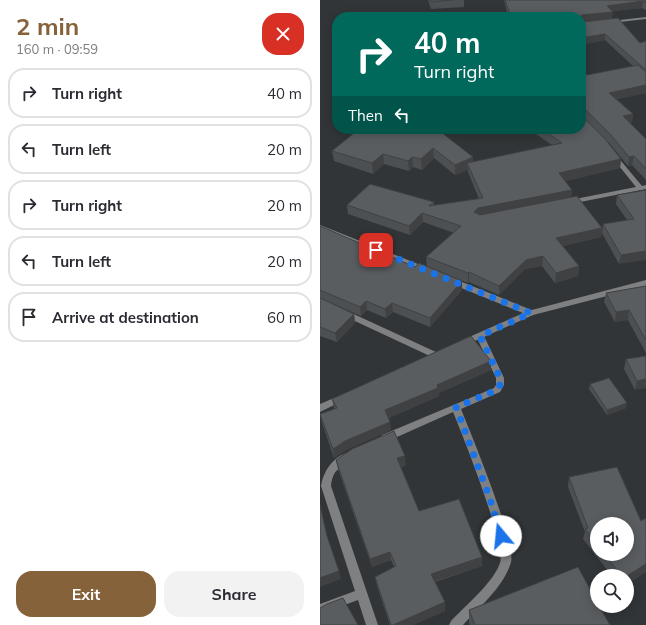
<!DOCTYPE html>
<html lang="en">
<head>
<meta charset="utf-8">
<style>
	body { margin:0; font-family:Mulish,sans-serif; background:#f2f2f3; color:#2b2b33; height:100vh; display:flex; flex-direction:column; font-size:15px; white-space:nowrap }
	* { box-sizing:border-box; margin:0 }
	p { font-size:13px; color:#7c7c81 }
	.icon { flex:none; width:22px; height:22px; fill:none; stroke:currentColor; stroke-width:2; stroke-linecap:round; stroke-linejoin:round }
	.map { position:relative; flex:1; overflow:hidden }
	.details { display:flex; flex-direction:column; background:#fff; width:320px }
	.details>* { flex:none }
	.hud { position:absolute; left:12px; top:12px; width:254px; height:122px; border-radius:16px; box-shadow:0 2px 10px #0003; background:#00695c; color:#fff; overflow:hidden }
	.tools { position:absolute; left:270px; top:517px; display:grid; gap:8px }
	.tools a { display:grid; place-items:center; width:44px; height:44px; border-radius:50%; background:#fff; box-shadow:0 2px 10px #0003; font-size:20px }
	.pin { position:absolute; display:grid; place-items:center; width:34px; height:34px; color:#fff; margin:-17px; border-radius:8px; box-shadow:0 2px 6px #0006 }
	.me { position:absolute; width:44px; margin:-22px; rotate:343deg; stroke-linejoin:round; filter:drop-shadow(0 0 3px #0008) }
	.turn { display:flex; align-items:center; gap:14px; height:84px; padding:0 16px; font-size:18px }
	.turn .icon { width:52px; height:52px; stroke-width:2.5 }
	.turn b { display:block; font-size:28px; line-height:34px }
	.then { display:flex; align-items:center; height:38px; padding:0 16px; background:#0003; gap:8px; font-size:15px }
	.round { display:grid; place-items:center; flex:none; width:42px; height:42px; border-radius:16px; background:#f2f2f3 }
	.summary { display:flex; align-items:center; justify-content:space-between; height:68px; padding:0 16px }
	h1 { font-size:24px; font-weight:700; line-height:30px; color:#856239 }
	.button { display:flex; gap:8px; margin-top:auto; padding:8px 16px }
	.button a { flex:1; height:46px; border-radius:16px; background:#856239; color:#fff; font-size:16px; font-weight:700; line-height:46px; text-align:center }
	.button a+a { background:#f2f2f3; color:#2b2b33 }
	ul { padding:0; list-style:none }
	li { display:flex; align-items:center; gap:12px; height:50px; margin:0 8px 6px; padding:0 8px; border:2px solid #e1e1e2; border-radius:16px }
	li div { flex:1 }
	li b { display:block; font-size:15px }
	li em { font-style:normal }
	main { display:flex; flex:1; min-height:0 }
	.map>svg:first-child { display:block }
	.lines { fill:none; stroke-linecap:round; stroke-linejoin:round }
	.minor { fill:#7f8081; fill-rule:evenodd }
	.tertiary { fill:#7f8081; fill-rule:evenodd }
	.wall { fill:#4d5053; fill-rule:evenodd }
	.shaded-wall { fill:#3f4143 }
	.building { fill:#5a5d60; stroke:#3f4143 }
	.route { stroke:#1a73e8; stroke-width:7; stroke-dasharray:0 12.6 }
</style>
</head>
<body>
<main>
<section class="details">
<div class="summary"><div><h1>2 min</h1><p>160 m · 09:59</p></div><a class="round" style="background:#d93025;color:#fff"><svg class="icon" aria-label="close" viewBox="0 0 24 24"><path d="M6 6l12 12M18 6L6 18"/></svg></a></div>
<ul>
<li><svg class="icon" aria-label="right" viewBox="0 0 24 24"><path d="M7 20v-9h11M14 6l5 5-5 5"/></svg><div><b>Turn right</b></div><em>40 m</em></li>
<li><svg class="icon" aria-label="left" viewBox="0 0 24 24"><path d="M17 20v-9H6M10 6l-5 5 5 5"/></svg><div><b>Turn left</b></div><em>20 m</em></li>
<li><svg class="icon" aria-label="right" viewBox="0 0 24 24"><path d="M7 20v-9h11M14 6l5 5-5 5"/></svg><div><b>Turn right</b></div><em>20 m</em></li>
<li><svg class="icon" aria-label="left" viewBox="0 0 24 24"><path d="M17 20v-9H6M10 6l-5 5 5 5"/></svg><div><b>Turn left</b></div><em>20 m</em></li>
<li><svg class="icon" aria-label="arrive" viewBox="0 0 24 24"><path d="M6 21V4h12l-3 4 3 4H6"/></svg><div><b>Arrive at destination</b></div><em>60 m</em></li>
</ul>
<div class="button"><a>Exit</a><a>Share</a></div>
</section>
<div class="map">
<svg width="326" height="625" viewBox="0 0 326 625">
	<rect width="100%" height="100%" fill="#323537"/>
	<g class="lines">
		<g class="minor">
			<path d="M326,17V19L291,23L289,22L291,21Z"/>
			<path d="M294,154L296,155L322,186L326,185V189L250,204L248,203L247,202L248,201L250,200L316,187L291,156Z"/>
			<path d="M0,225L108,268L109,270L105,272H102L0,230Z"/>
			<path d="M132,278L214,311L215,313L211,316L208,315L129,283L128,281L129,279Z"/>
			<path d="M25,310L118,353L119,355L118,357H112L22,315L21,313L22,311Z"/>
			<path d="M160,333L164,336L184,378V385L180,392L141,409C151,434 196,542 191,562C184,587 159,607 143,625H129L131,621C145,606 174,582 180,563C186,544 143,436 133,412L68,441L65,442L62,441L60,438L62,435L174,388L176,385V378L156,336Z"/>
			<path d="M26,453L29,454L31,457C24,470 13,465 11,486L58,625H46L38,600L0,614V604L35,591L1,486C3,472 12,458 26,453Z"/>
		</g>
		<g class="tertiary">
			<path d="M326,280V286L213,315L146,345H140L139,343L140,341L208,311Z"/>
			<path d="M21,395L24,396L25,398L24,400L0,412V404Z"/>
		</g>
	</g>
	<g class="wall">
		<path d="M108,0H144V7L111,9Z"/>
		<path d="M184,0H326V10L322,8L292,11V18L320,43L326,41V93L297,99L313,114L312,122L310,123L326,139V180L312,165L308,166L290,144L277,131L301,159L300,168L245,181L252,190L251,197L282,228L281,237L243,246L259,266L258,276L235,283L222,266L205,269L179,295L149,282L148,283L107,266L106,257L134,233L103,222L90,235L28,214L27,205L114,202V206L159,199L148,172V170L135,175L114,158L102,170L93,167L89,171L64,164L53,174L14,161L12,151L39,129L153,157V162L232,145L213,132L214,129H261V74L267,75L313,66L285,40L261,45V17H188Z"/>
		<path d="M326,190L299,264L282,233L283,224L307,220L296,204L297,195Z"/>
		<path d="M0,226L142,290L110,327L73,312L66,318L47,310L41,316L0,298Z"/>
		<path d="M326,284V353L308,320L295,322L284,302L286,293L325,286Z"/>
		<path d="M0,298L34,314L35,323L17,342L0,336Z"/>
		<path d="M326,356L315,390L304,369L306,359Z"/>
		<path d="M171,361V370L119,393V396L69,418L71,430L26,450L14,458L2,423L0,414L14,409L12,399Z"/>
		<path d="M270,384L306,408L287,415L269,389Z"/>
		<path d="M16,460L86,465L81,467L99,511L162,557V566L115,582L125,602V611L93,625H70L57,586L55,577L74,567L71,560L52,567L18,469Z"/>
		<path d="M249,477L321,521L326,518V572L307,584V576H292L263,539L265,532L248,487ZM277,524L307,554H277Z"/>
		<path d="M149,610L290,625H150L149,622Z"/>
	</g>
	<g class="shaded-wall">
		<path d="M323,1L322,8L287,12V6Z"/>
		<path d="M293,12L292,19L261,22V15Z"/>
		<path d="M285,34V40L261,45V38Z"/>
		<path d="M326,85V93L288,101L289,93Z"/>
		<path d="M263,107L262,116H261V108Z"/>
		<path d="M313,114L312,122L301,125L303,116Z"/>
		<path d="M113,148L114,158L102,170L101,159Z"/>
		<path d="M63,154L64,164L53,174L52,163Z"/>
		<path d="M314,156L312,165L308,166L309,157Z"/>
		<path d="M92,157L93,167L89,171L88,161Z"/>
		<path d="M153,157V167L147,163L148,170L135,175V165Z"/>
		<path d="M301,159L300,168L239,183V173Z"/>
		<path d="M252,190L251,199L154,221V212L158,208Z"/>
		<path d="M102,213L103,222L90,235L89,226Z"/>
		<path d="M282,228L281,237L236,248V238Z"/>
		<path d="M326,251V260L299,264L301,255Z"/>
		<path d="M223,256L222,266L205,269L179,295V286L206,260Z"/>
		<path d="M259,266L258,276L235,283L236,273Z"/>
		<path d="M149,272V282L148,283V273Z"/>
		<path d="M142,281V290L110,327V318Z"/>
		<path d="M46,301L47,310L41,316L40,307Z"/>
		<path d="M72,303L73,312L66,318L65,309Z"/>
		<path d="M309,310L308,320L295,322L296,312Z"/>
		<path d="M34,314L35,323L17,342L15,333Z"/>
		<path d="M171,361V370L119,393V396L67,419L65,410L117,385Z"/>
		<path d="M326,379V388L315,390L317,381Z"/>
		<path d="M307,403L306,408L287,415V410Z"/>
		<path d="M70,422L71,430L26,450L14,458L13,449L25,441Z"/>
		<path d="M85,456L86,465L78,467L77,458Z"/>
		<path d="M70,552L71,560L52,567L50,559Z"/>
		<path d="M162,557V566L112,582L111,574Z"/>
		<path d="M326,564V572L307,584V576Z"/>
		<path d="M19,571L21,579L0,587V578Z"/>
		<path d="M125,602V611L93,625H73Z"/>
	</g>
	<g class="building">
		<path d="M110,0H133L111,2Z"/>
		<path d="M185,0H326V3L323,1L287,6L293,12L261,15V17H192L188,9Z"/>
		<path d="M298,18L320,43L326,41V70L285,34L261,38V21L262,22Z"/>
		<path d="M318,65L326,72V85L289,93L313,114L303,116L326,139V169L314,156L309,157L291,135L263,107L261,108V74L264,73L267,75Z"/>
		<path d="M261,115L285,139L301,159L239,173L252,190L158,208L154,212L160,215L257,196L282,228L236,238L259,266L236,273L223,256L206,260L179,286L149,272L148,273L106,257L141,226L102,213L89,226L27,205L50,184L114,202L109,206L163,198L147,163L242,143L222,129H261Z"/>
		<path d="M39,129H117L153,157L135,165L113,148L101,159L92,157L88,161L63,154L52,163L12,151Z"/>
		<path d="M326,190V251L301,255L283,224L314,219L297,195Z"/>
		<path d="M0,226L95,267L99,263L142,281L110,318L72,303L65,309L46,301L40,307L0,290Z"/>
		<path d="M326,286V340L309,310L296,312L286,293Z"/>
		<path d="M0,298L34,314L15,333L0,327Z"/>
		<path d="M151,336L171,361L117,385L118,388L65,410L70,422L25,441L13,449L0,414L17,408L12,399Z"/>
		<path d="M326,356V379L317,381L306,359Z"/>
		<path d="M289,378L307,403L287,410L270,384Z"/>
		<path d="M74,431L85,456L77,458L99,511L139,499L162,557L111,574L125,602L73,625H71L55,577L76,566L70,552L50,559L16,460L32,449Z"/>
		<path d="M297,467L321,521L326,518V564L307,576H302L284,554H307V524H277V545L265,529L268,528L249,477Z"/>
		<path d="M0,505L7,536L19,571L0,578Z"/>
		<path d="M258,567L277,602V606H279L290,625H155L149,610Z"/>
		<path d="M23,598L38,625H0V608L7,604Z"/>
	</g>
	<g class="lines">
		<path class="route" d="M56,250L211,313L160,336L180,378V385L177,390L136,407L170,499L181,536"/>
	</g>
</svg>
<div class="tools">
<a><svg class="icon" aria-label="sound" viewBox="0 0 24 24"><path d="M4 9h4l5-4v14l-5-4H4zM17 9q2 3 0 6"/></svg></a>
<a><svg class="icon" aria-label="search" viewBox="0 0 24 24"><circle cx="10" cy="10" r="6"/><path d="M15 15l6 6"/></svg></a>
</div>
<div class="pin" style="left:56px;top:250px;background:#d93025"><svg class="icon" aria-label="arrive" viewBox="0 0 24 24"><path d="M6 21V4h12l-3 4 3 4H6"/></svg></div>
<svg class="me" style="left:181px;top:536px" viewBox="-20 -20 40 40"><circle r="19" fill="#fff"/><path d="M0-13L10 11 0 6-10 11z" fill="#1a73e8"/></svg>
<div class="hud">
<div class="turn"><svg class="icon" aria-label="right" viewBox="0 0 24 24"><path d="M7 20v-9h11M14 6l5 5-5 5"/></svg><div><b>40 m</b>Turn right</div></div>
<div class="then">Then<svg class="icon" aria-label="left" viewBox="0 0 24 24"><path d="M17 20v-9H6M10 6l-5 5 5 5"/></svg></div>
</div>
</div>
</main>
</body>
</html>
